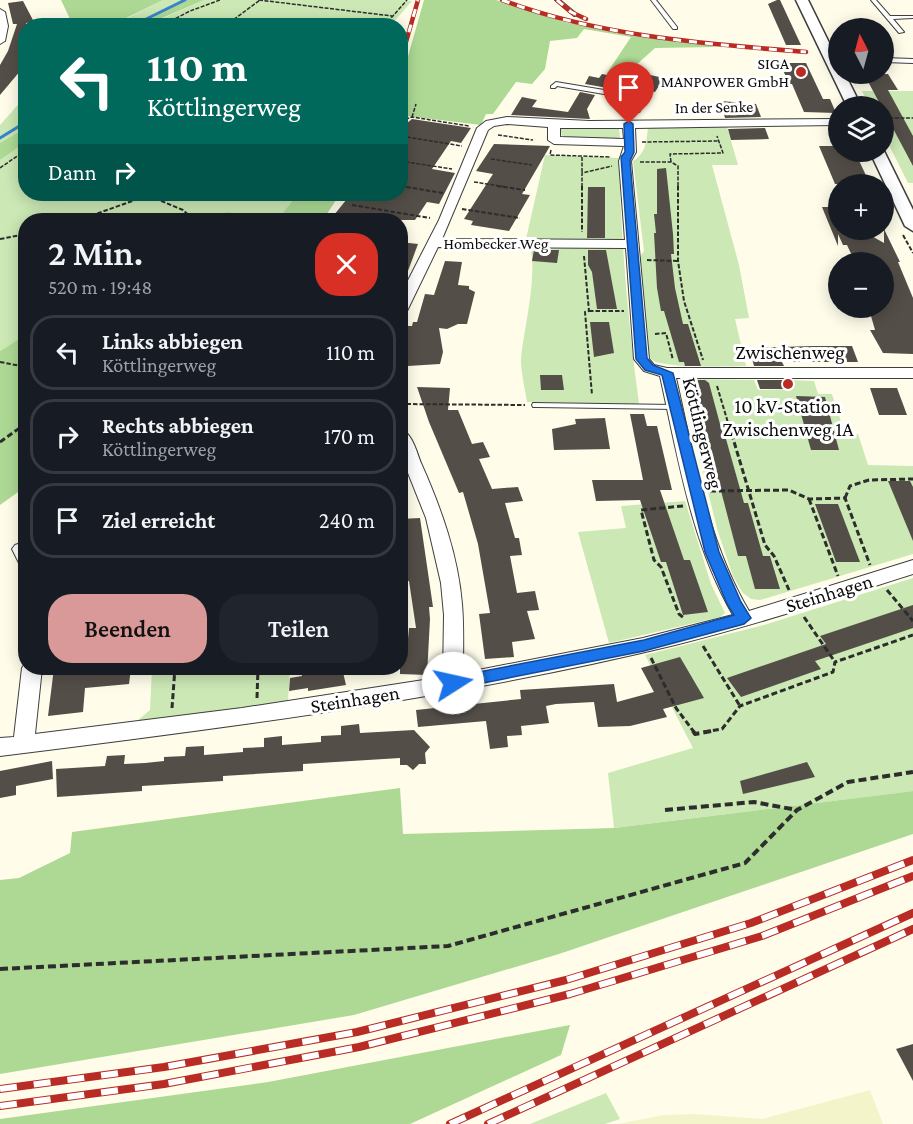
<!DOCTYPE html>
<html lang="de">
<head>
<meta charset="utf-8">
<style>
	body { margin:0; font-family:"Crimson Pro",serif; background:#20242c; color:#f1f3f6; height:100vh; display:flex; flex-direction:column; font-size:22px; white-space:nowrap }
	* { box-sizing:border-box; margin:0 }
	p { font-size:20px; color:#9ea1a6 }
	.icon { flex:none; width:33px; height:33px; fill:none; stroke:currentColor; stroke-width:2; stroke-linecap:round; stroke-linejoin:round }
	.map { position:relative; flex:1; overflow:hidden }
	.side { position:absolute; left:18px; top:213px; width:390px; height:462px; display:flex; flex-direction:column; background:#171b24; border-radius:24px; box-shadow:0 3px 15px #0003 }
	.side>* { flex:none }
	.banner { position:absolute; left:18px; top:18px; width:390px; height:183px; border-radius:24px; box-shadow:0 3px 15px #0003; background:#00695c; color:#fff; overflow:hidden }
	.needle { width:39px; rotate:354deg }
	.fabs { position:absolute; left:828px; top:18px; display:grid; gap:12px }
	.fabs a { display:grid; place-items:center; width:66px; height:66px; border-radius:50%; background:#171b24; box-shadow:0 3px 15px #0003; font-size:30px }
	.pin { position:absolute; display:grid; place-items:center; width:51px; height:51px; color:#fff; margin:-62px -26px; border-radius:50% 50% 50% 0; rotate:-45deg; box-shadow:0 0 6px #0007 }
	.pin .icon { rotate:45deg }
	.me { position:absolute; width:66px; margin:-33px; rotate:80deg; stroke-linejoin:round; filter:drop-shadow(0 0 4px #0008) }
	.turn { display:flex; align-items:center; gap:21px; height:126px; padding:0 30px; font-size:27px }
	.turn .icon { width:78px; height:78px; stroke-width:2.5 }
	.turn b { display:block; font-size:42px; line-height:51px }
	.then { display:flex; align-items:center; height:57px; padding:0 30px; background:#0003; gap:12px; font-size:22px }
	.round { display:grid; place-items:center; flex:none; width:63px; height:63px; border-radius:24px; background:#20242c }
	.head { display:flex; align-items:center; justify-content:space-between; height:102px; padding:0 30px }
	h1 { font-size:36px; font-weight:600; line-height:45px }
	.action { display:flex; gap:12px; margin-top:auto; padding:12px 30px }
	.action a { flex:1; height:69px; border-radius:24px; background:#d89998; color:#111; font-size:24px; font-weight:600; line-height:69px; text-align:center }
	.action a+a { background:#20242c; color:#f1f3f6 }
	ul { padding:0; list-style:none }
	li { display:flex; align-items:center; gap:18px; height:75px; margin:0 12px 9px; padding:0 18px; border:3px solid #363941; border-radius:24px }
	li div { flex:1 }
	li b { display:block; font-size:22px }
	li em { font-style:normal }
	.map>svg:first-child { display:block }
	.farmland { fill:#f4f4cb }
	.green { fill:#cbe8b5 }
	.forest { fill:#add994 }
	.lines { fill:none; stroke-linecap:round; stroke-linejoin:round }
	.stream { stroke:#3784cc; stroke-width:3 }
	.building { fill:#544e48 }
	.service-casing { stroke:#3e3e3e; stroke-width:2 }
	.minor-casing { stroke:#3e3e3e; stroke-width:2 }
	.tertiary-casing { stroke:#3e3e3e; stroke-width:3 }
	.path-far3 { stroke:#2d2d2d; stroke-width:1.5; stroke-dasharray:4 1.5; stroke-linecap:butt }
	.path-far2 { stroke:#2d2d2d; stroke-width:2; stroke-dasharray:4.5 2; stroke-linecap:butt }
	.path-far1 { stroke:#2d2d2d; stroke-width:3; stroke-dasharray:6 3; stroke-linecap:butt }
	.path { stroke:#2d2d2d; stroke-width:4; stroke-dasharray:8 4; stroke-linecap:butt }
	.service { fill:#fff; fill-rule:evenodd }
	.minor { fill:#fff; fill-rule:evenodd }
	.tertiary { fill:#fff; fill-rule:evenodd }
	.rail-far1-casing { stroke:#b92b25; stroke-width:4.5 }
	.rail-casing { stroke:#b92b25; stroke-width:8 }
	.rail-far1 { stroke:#fff; stroke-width:3; stroke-dasharray:8; stroke-linecap:butt }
	.rail { stroke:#fff; stroke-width:6; stroke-dasharray:17; stroke-linecap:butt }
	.route { fill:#1a73e8; stroke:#114b97; stroke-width:1.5 }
	.poi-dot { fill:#b92b25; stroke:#fff; stroke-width:2 }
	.labels { text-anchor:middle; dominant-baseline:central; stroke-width:6; stroke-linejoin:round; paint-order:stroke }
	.far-poi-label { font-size:16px; fill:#0b0b0b; stroke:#fff; text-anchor:end }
	.far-street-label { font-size:16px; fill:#0b0b0b; stroke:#fff }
	.street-label { font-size:20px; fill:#0b0b0b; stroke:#fff }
	.poi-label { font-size:20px; fill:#0b0b0b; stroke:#fff }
</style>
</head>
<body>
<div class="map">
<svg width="913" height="1124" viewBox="0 0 913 1124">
	<rect width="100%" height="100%" fill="#fffdea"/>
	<path class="farmland" d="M870,1090L883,1124H617L664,1115L695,1114L762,1119Z"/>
	<g class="green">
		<path d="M163,0H187L138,25L112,26Z"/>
		<path d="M204,0H402L412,1L391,25L146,26Z"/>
		<path d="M862,91H913V183H908L884,135V106H869Z"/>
		<path d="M25,97V128L0,143V125Z"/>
		<path d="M560,127L619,128L620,138L616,140L562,137Z"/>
		<path d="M727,127L738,165H712L739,265L749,318L735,319L746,366C731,366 659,369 651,359C642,348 640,276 639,258L644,251L633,161C646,153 646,143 648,128Z"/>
		<path d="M25,143L26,194H298L280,216L226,212L220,220H26L25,335L0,351V160Z"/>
		<path d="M545,155L619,158C621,240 628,323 639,404L527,402C525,389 521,373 521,360C523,330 542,262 526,239Z"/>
		<path d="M691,379L754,380L758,390L793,389L791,380L814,381L818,394H832L845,434H858L868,465L913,466V554L760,600L751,599L742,592L733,576L718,532L685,399L684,385Z"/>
		<path d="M685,501L711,584L725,613L720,617L609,643L578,532L626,528L621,506Z"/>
		<path d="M913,578V791L614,828L608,773L693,748L645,655L764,625Z"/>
		<path d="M152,668H290L288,702L137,721L150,710Z"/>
		<path d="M606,1093L620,1119L605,1124H530Z"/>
	</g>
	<g class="forest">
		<path d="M61,0H163L112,25L70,26L71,21Z"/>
		<path d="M187,0H204L146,25H138Z"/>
		<path d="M424,0H496L568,23L718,47L655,48L624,76L607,73L631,37L584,29L577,38L550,41L545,69L532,84L516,82L493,114H486L481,125L407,116L401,120V81Z"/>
		<path d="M25,128V143L0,160V143Z"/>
		<path d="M298,194H340L323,220H220L226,212L280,216Z"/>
		<path d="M25,335V487L0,505V351Z"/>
		<path d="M400,788L403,834L614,828L913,791V834L559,954L354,1015L0,1074V880L19,878L70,853L72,832Z"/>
		<path d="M570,1025L561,1055L410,1124H0V1119L268,1082Z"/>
	</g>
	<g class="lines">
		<g class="stream">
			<path d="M132,26L185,0"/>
			<path d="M0,138L26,122"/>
		</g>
	</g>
	<g class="building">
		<path d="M777,0H780L801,45H786L768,4Z"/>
		<path d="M23,1L34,22L26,23V64L0,95V65L8,51L17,24H13L8,3Z"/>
		<path d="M780,63H806L823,99H830L836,113L804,112L792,84H789Z"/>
		<path d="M602,74L617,77L608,88L585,84L589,76L599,78Z"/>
		<path d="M864,74H888L898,90H888L913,136V166Z"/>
		<path d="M650,75L664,78L655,92L651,91L640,113L625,110L637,89H640Z"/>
		<path d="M580,92L595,95L587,109L590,119L511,115L522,97L537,100L532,107L568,112Z"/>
		<path d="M721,101L756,104L761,117L725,118Z"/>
		<path d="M412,119L471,128L461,143L451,141L432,169L455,173L439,204L427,202L415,220H368L334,215L351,194H400V129Z"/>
		<path d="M765,128L769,139L731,140L728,129Z"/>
		<path d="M494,144L550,146L522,194L530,195L509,231L471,225L473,221L464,219L493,174L476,171Z"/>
		<path d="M819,146H838V152H855L870,184H835Z"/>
		<path d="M666,168L673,234L674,254H671L675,288L683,324H688L701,366H685L684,362H679L664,311H661L657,288L654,233H656L654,214H657V169Z"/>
		<path d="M588,187H605V238H587Z"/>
		<path d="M822,207H838V230H861L884,243V229L900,262H898L913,298V354L883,353L870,330H875L869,309H884V262H855L847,245H843L838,234V246Z"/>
		<path d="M400,242L418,244L402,287H400Z"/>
		<path d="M534,250H559L557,263L532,261Z"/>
		<path d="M588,250H606L617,309H597L592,272L588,265Z"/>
		<path d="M445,261L462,262L458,285L469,286V289L475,292L467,324H458L447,329L439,328L443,352L440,364L408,366L407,350H403L405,326H412L413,322H417L425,294L434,295Z"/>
		<path d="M590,322H609L614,353L594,357Z"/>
		<path d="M813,346H852L858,362H782L784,366H754L749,348Z"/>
		<path d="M540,375H562L564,390H541Z"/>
		<path d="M689,380H705L709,383L724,439H726L744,503H748L763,556H770L780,589H755L746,556H738L720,487H718L701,425H699Z"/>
		<path d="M757,380H789L792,389H760Z"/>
		<path d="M417,387L450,388L448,410H458L472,444L483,442L490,457L479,459L492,489L518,487L523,501L505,503L515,538H519L522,555L510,556L517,593L535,591L539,610L527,611L535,639L512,642L514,657L485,659L479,614L490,613L478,544L463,492L459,493L429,422Z"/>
		<path d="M870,388H897L907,415H879Z"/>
		<path d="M796,396L825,397L839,450H811Z"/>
		<path d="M630,414H644L647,426H657L672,490H660L684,560H690L708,612L683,615L666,562H661L640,500L596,501L592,480H643Z"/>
		<path d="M605,418L610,449L554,450L552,429L576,424L575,419Z"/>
		<path d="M888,481H910L913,487V541Z"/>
		<path d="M815,504H838L860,562H836Z"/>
		<path d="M420,518L433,607H429L430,619L427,675L400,674V660H406L409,628H416L409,581L400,582V519Z"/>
		<path d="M913,605V628L815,661L821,669L741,697L727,678L826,644L820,636Z"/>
		<path d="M680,657L704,698L663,709L667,717L630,726L598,727L594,702L556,704L546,706L549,723L521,726L522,735L507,736L508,747L490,749L486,721L418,727L416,710L521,699L520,690L614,684L617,702L654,692L641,668Z"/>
		<path d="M54,668H131L129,684L85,688L83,712L48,716Z"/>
		<path d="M318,668H342L346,685L308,691V688L289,691L290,678L302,676L301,670Z"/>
		<path d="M359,724L360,733L414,730L430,747L425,753L426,764H419L413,770L407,765H400V758L303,764V771L223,776V781L142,786V791L57,797L56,769L105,766L107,756L125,755L124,764L145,763L164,761V757L185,756L186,747L204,746V755L243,752V748L264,747V738L282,736V745L321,742V736L341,735V726Z"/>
		<path d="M52,761L53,779L16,786V795L0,798V771Z"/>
		<path d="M807,762L815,777L743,794L740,781Z"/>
		<path d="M913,1044V1081L896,1049Z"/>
	</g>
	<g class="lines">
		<g class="service-casing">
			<g id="service">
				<path d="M555,0H560L578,15L574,16Z"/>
				<path d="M651,0H656L677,27V29H673Z"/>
				<path d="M871,0H876L890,16H913V18L893,19L904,32L899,33Z"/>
				<path d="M884,58L913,59V63L884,62Z"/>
				<path d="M556,82L610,91L613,93L610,95L557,86L555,88H551V86Z"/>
				<path d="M533,403L675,405L679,407L675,409L536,407H533L532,405Z"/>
			</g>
		</g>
		<g class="minor-casing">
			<g id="minor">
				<path d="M0,9L5,12L8,26L5,41L0,44Z"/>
				<path d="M507,117L590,121L838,119V125L635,128L636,152L631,161L649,359L654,365L667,368H913V378H676C694,457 707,540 749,611L913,560V574C834,599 755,625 675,645C453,699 226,728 0,756V738L14,737L22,668L26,662V668H42L35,734L242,708L443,677L444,615L441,583L426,518L400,453V429C412,432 417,453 421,463C441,508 458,555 462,604C464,627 463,650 463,673L643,638L733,615C691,542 678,457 660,376L644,371L634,359L626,248L438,247L407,311L400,315V296L439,220L477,128L486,121ZM507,124L548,127V140L554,144L624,146L619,161L625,240L442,239L488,130L494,126ZM560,128H623L624,139L560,137Z"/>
				<path d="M21,543L26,544V566L20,565L12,549L15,545Z"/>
			</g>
		</g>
		<g class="tertiary-casing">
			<g id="tertiary">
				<path d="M796,0H808L838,61V74H845L861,106H847Z"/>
				<path d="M884,151L913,210V231L905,226L870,152Z"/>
			</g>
		</g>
		<g class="path-far3">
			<path d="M259,0L392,16"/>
			<path d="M161,26L190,11L220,0"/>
			<path d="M225,26L260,0"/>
			<path d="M378,26L384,25"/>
			<path d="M384,26L407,0"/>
			<path d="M412,117L416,104"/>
			<path d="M884,118H913"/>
			<path d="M400,121L412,117L469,126"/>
			<path d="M498,135L533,140"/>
			<path d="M407,137L462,146"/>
			<path d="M642,142L719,141"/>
			<path d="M551,150L550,155L611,157"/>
			<path d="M582,157V173"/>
			<path d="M491,159L532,165"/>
			<path d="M400,161L452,169"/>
			<path d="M640,162H671L678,166V187"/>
			<path d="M671,162L670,154L723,153L717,136"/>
			<path d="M0,168L26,150"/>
			<path d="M474,182L507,187"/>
			<path d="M400,186L407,187"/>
			<path d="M582,187V173L612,166"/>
		</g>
		<g class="path-far2">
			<path d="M400,186L443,193"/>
			<path d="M497,186L525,190"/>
			<path d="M582,186V232"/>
			<path d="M678,186V261L684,301L703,360"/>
			<path d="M149,196L183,210L194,220"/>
			<path d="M352,205L430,218"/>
			<path d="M462,209L520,218"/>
			<path d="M79,220L152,194"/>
			<path d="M903,235L913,253"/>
			<path d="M0,239L26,234"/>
			<path d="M584,256L589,311L585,312L592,395"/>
			<path d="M647,260L678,261"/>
			<path d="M589,311H624"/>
			<path d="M655,334L666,333L673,360"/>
			<path d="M0,362L26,367"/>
			<path d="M717,386L729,426"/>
			<path d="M400,404L525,405"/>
			<path d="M22,426L26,423"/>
		</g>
		<g class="path-far1">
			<path d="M729,425L765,545L774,556L789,590"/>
			<path d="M0,442L24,425"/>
			<path d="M710,491L789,490L809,499L845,498L870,565"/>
			<path d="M845,498L850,486L869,480L913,479"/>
			<path d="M809,499L838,576"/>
			<path d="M683,506L641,510L654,560L661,567L679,614L684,618"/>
			<path d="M887,590L913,621"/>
			<path d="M804,617L835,662"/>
			<path d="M703,646L740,706"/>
			<path d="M651,658L676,708L694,732"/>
			<path d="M246,668L258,673"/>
			<path d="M175,670L213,668"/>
			<path d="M257,698L258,668"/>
			<path d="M172,708L175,668"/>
			<path d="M704,732L722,729L740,706L833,672L835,662L913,635"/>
		</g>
		<g class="path">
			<path d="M693,731L695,734L712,731"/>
			<path d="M665,810L754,802L797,810"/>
			<path d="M0,969L448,946L745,863L797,810L848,782L913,772"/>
		</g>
		<use href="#service" class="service"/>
		<use href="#minor" class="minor"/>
		<use href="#tertiary" class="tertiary"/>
		<g class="rail-far1-casing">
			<g id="rail-far1">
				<path d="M502,0C597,36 705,44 806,52"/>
				<path d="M557,0L571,12L586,19"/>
				<path d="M400,63L418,0"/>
			</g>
		</g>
		<g class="rail-casing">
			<g id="rail">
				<path d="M0,1089L164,1067L357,1032L566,980L751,923L913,860"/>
				<path d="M0,1106L164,1084L359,1047L570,994L762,936L913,876"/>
				<path d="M450,1124L913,913"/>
				<path d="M488,1124L913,929"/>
			</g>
		</g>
		<use href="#rail-far1" class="rail-far1"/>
		<use href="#rail" class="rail"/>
	</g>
	<path class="route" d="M629,121L633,124L634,152L630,161L647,358L653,365L673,373L719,552L741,602L751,618L744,624L644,651L453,689L448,688L446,683L448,679L453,677L644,640L734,615L727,604L705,552L662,375L645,370L636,359L621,157L625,152L624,124Z"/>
	<g class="poi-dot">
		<circle cx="801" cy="72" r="6"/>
		<circle cx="788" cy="384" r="6"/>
	</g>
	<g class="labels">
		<g class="far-poi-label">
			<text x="789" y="63">SIGA<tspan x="789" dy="18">MANPOWER GmbH</tspan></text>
		</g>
		<g class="far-street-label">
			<text transform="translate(714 107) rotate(-1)">In der Senke</text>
			<text x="496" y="243">Hombecker Weg</text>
		</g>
		<g class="street-label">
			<text x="790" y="352">Zwischenweg</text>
			<text transform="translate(703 433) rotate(76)">Köttlingerweg</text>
			<text transform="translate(829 593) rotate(-17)">Steinhagen</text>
			<text transform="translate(355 699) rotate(-9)">Steinhagen</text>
		</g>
		<g class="poi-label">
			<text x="788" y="406">10 kV-Station<tspan x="788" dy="23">Zwischenweg 1A</tspan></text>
		</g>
	</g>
</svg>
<div class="fabs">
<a><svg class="needle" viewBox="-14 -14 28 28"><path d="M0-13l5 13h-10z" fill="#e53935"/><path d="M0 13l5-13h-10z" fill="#9ea1a6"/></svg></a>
<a><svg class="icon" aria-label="layers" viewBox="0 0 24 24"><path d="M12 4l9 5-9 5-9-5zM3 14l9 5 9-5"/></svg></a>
<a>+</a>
<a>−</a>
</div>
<div class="pin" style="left:629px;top:124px;background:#d93025"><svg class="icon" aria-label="arrive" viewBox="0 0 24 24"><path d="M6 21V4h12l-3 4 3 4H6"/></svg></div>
<svg class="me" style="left:453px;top:683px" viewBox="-20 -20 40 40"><circle r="19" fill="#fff"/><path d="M0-13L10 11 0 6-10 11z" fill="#1a73e8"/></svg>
<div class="banner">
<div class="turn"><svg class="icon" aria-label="left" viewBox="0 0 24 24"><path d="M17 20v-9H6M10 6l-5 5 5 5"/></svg><div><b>110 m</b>Köttlingerweg</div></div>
<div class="then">Dann<svg class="icon" aria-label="right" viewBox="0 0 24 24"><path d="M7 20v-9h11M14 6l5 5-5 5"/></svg></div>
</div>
<section class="side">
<div class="head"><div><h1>2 Min.</h1><p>520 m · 19:48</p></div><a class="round" style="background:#d93025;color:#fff"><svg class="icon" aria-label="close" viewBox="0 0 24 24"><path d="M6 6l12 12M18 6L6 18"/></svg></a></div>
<ul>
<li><svg class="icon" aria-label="left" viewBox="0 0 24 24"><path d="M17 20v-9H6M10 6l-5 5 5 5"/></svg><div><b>Links abbiegen</b><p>Köttlingerweg</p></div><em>110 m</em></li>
<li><svg class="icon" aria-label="right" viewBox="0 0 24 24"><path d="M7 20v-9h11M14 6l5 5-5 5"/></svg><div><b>Rechts abbiegen</b><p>Köttlingerweg</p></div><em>170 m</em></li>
<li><svg class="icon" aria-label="arrive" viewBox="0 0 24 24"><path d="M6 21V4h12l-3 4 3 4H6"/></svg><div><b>Ziel erreicht</b></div><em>240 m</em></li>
</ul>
<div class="action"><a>Beenden</a><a>Teilen</a></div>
</section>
</div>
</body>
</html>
